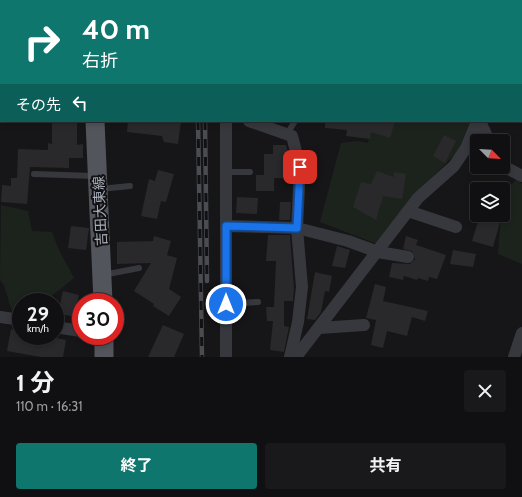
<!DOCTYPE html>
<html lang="ja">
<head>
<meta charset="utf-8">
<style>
	body { margin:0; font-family:Cabin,"Noto Sans JP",sans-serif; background:#19191b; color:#f1f3f6; height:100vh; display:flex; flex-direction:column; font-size:15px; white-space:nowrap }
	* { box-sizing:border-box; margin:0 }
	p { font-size:13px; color:#9c9d9f }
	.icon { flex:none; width:22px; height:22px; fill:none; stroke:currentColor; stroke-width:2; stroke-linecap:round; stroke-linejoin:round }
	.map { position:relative; height:357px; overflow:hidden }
	.panel { display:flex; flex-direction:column; background:#101012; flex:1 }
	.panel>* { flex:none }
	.top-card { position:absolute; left:0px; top:0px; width:522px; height:122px; box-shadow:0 2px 6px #0003,0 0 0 1px #303032; background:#0f766e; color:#fff; overflow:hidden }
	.needle { width:26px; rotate:114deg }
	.controls { position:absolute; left:470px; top:134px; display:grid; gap:8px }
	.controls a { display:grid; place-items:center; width:40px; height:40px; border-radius:4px; background:#101012; box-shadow:0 2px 6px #0003,0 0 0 1px #303032; font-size:20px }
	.speed { position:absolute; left:12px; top:293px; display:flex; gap:8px; font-size:20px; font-weight:700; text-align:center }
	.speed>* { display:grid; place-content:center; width:52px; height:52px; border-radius:50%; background:#101012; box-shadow:0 2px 6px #0003,0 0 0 1px #303032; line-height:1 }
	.speed small { font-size:10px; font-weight:400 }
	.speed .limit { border:6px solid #d22; background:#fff; color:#111 }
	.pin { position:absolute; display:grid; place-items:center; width:34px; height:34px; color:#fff; margin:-17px; border-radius:8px; box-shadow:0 2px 6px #0006 }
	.me { position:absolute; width:44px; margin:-22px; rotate:0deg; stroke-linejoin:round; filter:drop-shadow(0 0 3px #0008) }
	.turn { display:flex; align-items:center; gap:14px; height:84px; padding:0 16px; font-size:18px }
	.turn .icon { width:52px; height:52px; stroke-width:2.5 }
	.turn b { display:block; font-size:28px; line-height:34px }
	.then { display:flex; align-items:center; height:38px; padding:0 16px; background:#0003; gap:8px; font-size:15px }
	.round { display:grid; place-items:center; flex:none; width:42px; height:42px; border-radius:4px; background:#19191b }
	.head { display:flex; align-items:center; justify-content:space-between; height:68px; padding:0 16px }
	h1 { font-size:24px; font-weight:700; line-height:30px }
	.button { display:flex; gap:8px; margin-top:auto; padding:8px 16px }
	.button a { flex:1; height:46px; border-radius:4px; background:#0f766e; color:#fff; font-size:16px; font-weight:700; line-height:46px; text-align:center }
	.button a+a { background:#19191b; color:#f1f3f6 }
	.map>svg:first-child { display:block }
	.green { fill:#1c231d }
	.building { fill:#29292c }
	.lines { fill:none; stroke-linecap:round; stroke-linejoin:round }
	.lane { stroke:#37383d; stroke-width:6 }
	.street { stroke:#37383d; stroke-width:12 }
	.primary { stroke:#53555c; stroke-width:19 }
	.rail-casing { stroke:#4a4c52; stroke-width:4.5 }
	.rail { stroke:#111113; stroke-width:3; stroke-dasharray:9; stroke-linecap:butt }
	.route-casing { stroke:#114b97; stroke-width:10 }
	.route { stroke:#1a73e8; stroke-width:7 }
	.labels { text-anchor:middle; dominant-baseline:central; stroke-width:4; stroke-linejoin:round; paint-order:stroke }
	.street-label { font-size:14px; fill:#a8adb8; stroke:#111113 }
</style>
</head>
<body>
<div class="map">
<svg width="522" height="357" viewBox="0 0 522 357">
	<rect width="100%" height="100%" fill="#161618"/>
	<g class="green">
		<path d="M373,121H470L458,151L419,191L377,244L320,222L341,143L357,141L368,143Z"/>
		<path d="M517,179L522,184V264L498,254L501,215H503V193Z"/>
		<path d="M1,205L28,211L32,231L52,232L58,248L74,278L44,302H21V318L12,312L4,285L0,280Z"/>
	</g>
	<g class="building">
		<path d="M52,121H77V145L83,144V158H69V168L30,167L27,204L1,202L2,185L11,186V178H17L18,149L48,150V143L52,144Z"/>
		<path d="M128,121H181L178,144L164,142L162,136L127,132Z"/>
		<path d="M325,121H395L390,138L371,132L370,139L346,136L347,130L325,128Z"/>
		<path d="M444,135L456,141L445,163L433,156Z"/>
		<path d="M273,145H286L291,163H283V178H274V191H256V175H264V154H273Z"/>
		<path d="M158,170L174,174L166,202L161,201L157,219L141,216L149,179L155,181Z"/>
		<path d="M377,171L394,177V172L406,174L402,199L383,196L376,220L353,207L361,182L371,184Z"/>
		<path d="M237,197L258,198L257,214L236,213Z"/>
		<path d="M280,202H291L290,220H279Z"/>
		<path d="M480,215H502L493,247L472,241Z"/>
		<path d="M71,226L89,228L86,250L68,248Z"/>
		<path d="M268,235H290L294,289L293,301H284V326L289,327L284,352L270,350L273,321H267L266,307H274L276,261H266Z"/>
		<path d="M154,236L171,241L167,255L177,258L169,289L181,297L169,316L153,306L154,304L134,291L151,263L117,264V242L153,241Z"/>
		<path d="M406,236L418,240L416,245L446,255L437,279L429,277L428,281L418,278L417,280L404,276L403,280L389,277L392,263L410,264L415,259L412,251L403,249Z"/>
		<path d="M337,246L350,250L345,268L332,266Z"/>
		<path d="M453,250L476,254L473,267L450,264Z"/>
		<path d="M315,272L332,276L329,292L325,291L321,312L315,320L307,319Z"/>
		<path d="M375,284L386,287L383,301L428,311L425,321L412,317L407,336L387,331L383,348L371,345L376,320L366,318Z"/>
		<path d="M63,291L79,295L74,317L58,313Z"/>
		<path d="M163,325L184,334L174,357H148Z"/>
		<path d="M11,329L21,331V336H47L66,340L63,357H41L7,351Z"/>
	</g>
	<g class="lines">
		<g class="lane">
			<path d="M287,134L295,121"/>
			<path d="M226,172H250"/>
			<path d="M34,174L94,176"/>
			<path d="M100,189L130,186"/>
			<path d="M103,275L139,268"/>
			<path d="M226,304L258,302"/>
		</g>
		<g class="street">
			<path d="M200,0L208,1"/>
			<path d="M445,1L447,0"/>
			<path d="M0,74H1"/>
			<path d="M521,93L522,92"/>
			<path d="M226,121V357"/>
			<path d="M249,121L292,136L300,167L297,228L302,287L298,322L290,357"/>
			<path d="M480,121L489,141"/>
			<path d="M503,166L522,176"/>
			<path d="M408,211L456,227"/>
			<path d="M226,226L297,228L348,241L378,252L408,257"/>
			<path d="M0,317L21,320"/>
			<path d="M55,327L81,331"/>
			<path d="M319,328L364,325"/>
			<path d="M296,357L418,198L454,166L466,148L477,121"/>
			<path d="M514,357L522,333"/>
		</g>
		<g class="primary">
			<path d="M88,0V1"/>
			<path d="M95,121L103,302"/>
			<path d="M104,336V357"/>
		</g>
		<g class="rail-casing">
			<g id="rail">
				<path d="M195,1V0"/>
				<path d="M204,1V0"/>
				<path d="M198,121L202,357"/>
				<path d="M205,121L207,281"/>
			</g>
		</g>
		<use href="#rail" class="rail"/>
	</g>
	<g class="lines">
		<g class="route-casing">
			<path id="route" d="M226,304V226L297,228L300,167"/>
		</g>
		<use href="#route" class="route"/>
	</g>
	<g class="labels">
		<g class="street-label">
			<text transform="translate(100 211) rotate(-93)">吉田大東線</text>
		</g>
	</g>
</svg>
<div class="controls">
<a><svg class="needle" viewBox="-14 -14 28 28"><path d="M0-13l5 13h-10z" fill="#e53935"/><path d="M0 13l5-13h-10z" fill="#9c9d9f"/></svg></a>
<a><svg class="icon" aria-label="layers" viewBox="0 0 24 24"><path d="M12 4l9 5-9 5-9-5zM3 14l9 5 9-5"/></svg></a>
</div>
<div class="speed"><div>29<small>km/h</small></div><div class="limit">30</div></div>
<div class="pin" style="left:300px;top:167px;background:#d93025"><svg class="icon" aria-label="arrive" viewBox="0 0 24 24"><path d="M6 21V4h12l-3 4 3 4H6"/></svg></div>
<svg class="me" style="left:226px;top:304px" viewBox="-20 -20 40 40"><circle r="17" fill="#1a73e8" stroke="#fff" stroke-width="3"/><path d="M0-11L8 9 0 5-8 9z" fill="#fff"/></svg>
<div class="top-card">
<div class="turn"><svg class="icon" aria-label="right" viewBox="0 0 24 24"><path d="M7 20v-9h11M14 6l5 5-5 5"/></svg><div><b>40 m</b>右折</div></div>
<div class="then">その先<svg class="icon" aria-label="left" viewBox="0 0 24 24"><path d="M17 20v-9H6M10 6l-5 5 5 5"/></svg></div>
</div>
</div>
<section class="panel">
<div class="head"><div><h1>1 分</h1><p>110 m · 16:31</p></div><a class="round"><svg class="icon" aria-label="close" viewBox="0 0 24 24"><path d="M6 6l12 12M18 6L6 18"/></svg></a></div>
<div class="button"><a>終了</a><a>共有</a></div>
</section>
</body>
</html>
